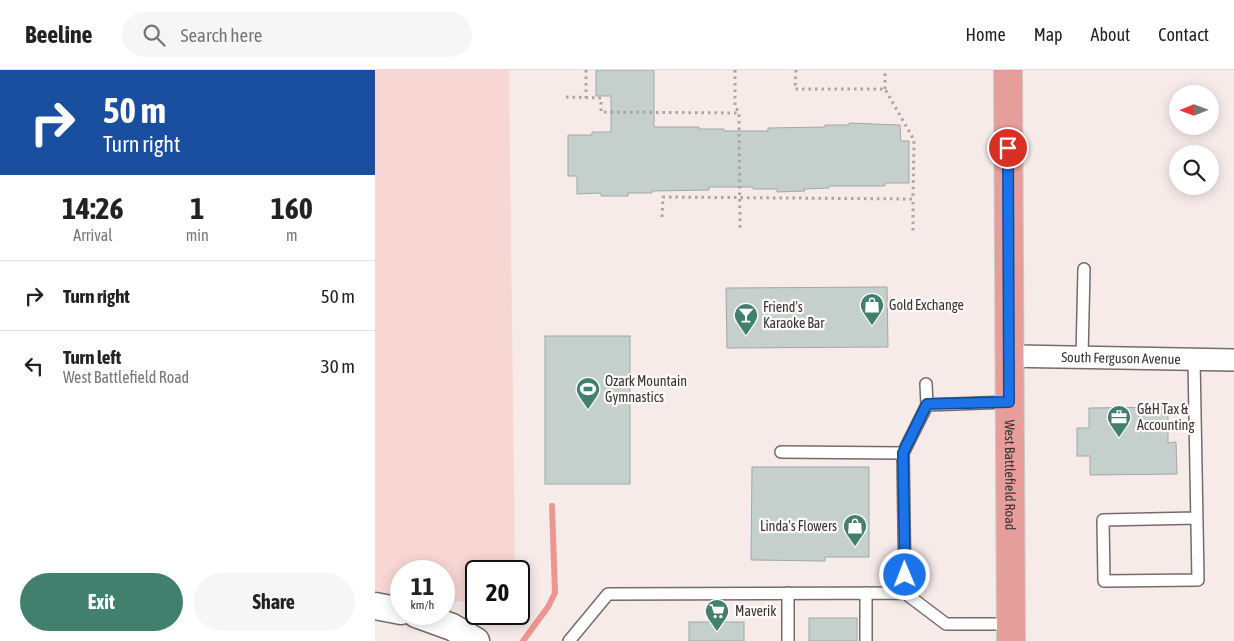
<!DOCTYPE html>
<html lang="en">
<head>
<meta charset="utf-8">
<style>
	body { margin:0; font-family:"Asap Condensed",sans-serif; background:#f6f6f6; color:#222; height:100vh; display:flex; flex-direction:column; font-size:19px; white-space:nowrap }
	* { box-sizing:border-box; margin:0 }
	p { font-size:16px; color:#767676 }
	.icon { flex:none; width:28px; height:28px; fill:none; stroke:currentColor; stroke-width:2; stroke-linecap:round; stroke-linejoin:round }
	.map { position:relative; flex:1; overflow:hidden }
	.details { display:flex; flex-direction:column; background:#fff; width:375px }
	.details>* { flex:none }
	.hud { background:#1a4fa0; color:#fff; overflow:hidden }
	.needle { width:32px; rotate:269deg }
	.tools { position:absolute; left:794px; top:15px; display:grid; gap:10px }
	.tools a { display:grid; place-items:center; width:50px; height:50px; border-radius:50%; background:#fff; box-shadow:0 2px 12px #0003; font-size:25px }
	.speed { position:absolute; left:15px; top:490px; display:flex; gap:10px; font-size:25px; font-weight:700; text-align:center }
	.speed>* { display:grid; place-content:center; width:65px; height:65px; border-radius:50%; background:#fff; box-shadow:0 2px 12px #0003; line-height:1 }
	.speed small { font-size:12px; font-weight:400 }
	.speed .limit { border:2px solid #111; border-radius:8px; background:#fff; color:#111 }
	.pin { position:absolute; display:grid; place-items:center; width:42px; height:42px; color:#fff; margin:-21px; border:2px solid #fff; border-radius:50%; box-shadow:0 1px 5px #0007 }
	.me { position:absolute; width:55px; margin:-28px; rotate:359deg; stroke-linejoin:round; filter:drop-shadow(0 0 4px #0008) }
	.turn { display:flex; align-items:center; gap:18px; height:105px; padding:0 20px; font-size:22px }
	.turn .icon { width:65px; height:65px; stroke-width:2.5 }
	.turn b { display:block; font-size:35px; line-height:42px }
	.eta { display:flex; justify-content:space-evenly; align-items:center; height:85px; text-align:center }
	.eta b { font-size:30px; font-weight:700; line-height:35px }
	.cta { display:flex; gap:10px; margin-top:auto; padding:10px 20px }
	.cta a { flex:1; height:58px; border-radius:30px; background:#41806d; color:#fff; font-size:20px; font-weight:700; line-height:58px; text-align:center }
	.cta a+a { background:#f6f6f6; color:#222 }
	ul { padding:0; list-style:none }
	li { display:flex; align-items:center; gap:15px; height:70px; padding:0 20px; border-top:1px solid #e0e0e0 }
	li div { flex:1 }
	li b { display:block; font-size:19px }
	li em { font-style:normal }
	header { display:flex; align-items:center; gap:30px; box-sizing:border-box; height:70px; padding:0 25px; background:#fff; border-bottom:1px solid #e0e0e0 }
	header strong { font-size:24px }
	nav { display:flex; gap:28px; margin-inline-start:auto; font-size:18px }
	.search { width:350px; height:45px; background:#f6f6f6; display:flex; align-items:center; gap:12px; box-sizing:border-box; padding:0 18px; border-radius:28px; color:#767676; font-size:19px }
	main { display:flex; flex:1; min-height:0 }
	.map>svg:first-child { display:block }
	.green { fill:#f8d6d3 }
	.lines { fill:none; stroke-linecap:round; stroke-linejoin:round }
	.stream { stroke:#eb968f; stroke-width:6 }
	.building { fill:#c5d0cc; stroke:#9fa9a5 }
	.service-casing { stroke:#756b69; stroke-width:14 }
	.minor-casing { stroke:#756b69; stroke-width:24 }
	.tertiary-casing { stroke:#756b69; stroke-width:29 }
	.primary-casing { stroke:#cbcaca; stroke-width:30 }
	.path { stroke:#aca3a3; stroke-width:3; stroke-dasharray:2.5 4; stroke-linecap:butt }
	.service { stroke:#fff; stroke-width:11 }
	.minor { stroke:#fff; stroke-width:21 }
	.tertiary { stroke:#fff; stroke-width:26 }
	.primary { stroke:#e69e9b; stroke-width:28 }
	.route-casing { stroke:#114b97; stroke-width:12 }
	.route { stroke:#1a73e8; stroke-width:9 }
	.labels { text-anchor:middle; dominant-baseline:central; stroke-width:4.5; stroke-linejoin:round; paint-order:stroke }
	.poi-label { font-size:14px; fill:#383434; stroke:#fffafa; text-anchor:start }
	.street-label { font-size:14px; fill:#383434; stroke:#fffafa }
</style>
</head>
<body>
<header>
<strong>Beeline</strong>
<div class="search"><svg class="icon" aria-label="search" viewBox="0 0 24 24"><circle cx="10" cy="10" r="6"/><path d="M15 15l6 6"/></svg>Search here</div>
<nav><a>Home</a><a>Map</a><a>About</a><a>Contact</a></nav>
</header>
<main>
<section class="details">
<div class="hud">
<div class="turn"><svg class="icon" aria-label="right" viewBox="0 0 24 24"><path d="M7 20v-9h11M14 6l5 5-5 5"/></svg><div><b>50 m</b>Turn right</div></div>
</div>
<div class="eta">
<div><b>14:26</b><p>Arrival</p></div>
<div><b>1</b><p>min</p></div>
<div><b>160</b><p>m</p></div>
</div>
<ul>
<li><svg class="icon" aria-label="right" viewBox="0 0 24 24"><path d="M7 20v-9h11M14 6l5 5-5 5"/></svg><div><b>Turn right</b></div><em>50 m</em></li>
<li><svg class="icon" aria-label="left" viewBox="0 0 24 24"><path d="M17 20v-9H6M10 6l-5 5 5 5"/></svg><div><b>Turn left</b><p>West Battlefield Road</p></div><em>30 m</em></li>
</ul>
<div class="cta"><a>Exit</a><a>Share</a></div>
</section>
<div class="map">
<svg width="859" height="571" viewBox="0 0 859 571">
	<rect width="100%" height="100%" fill="#f7ebea"/>
	<path class="green" d="M0,0H134L140,501H101V531L69,532V501H26V527L0,522Z"/>
	<g class="lines">
		<path class="stream" d="M148,571L173,537L180,523L177,436"/>
	</g>
	<g class="building">
		<path d="M221,0H279V57H324V59H349V61H393V58L450,57V55H474V53L525,55L526,71H534V113H510V116H454V118L429,119L430,121L402,122V119H378V117H334V120L277,121V123H253V126H226V123L202,124V106H193V65H217V62H236V26H221Z"/>
		<path d="M512,217L513,277L352,278L351,218Z"/>
		<rect x="170" y="266" width="85" height="148"/>
		<path d="M793,337V373L801,372L802,404L715,405V386H702V358H714V338Z"/>
		<path d="M377,397H494V487H450V491L376,490Z"/>
		<rect x="434" y="548" width="48" height="23"/>
		<rect x="314" y="552" width="55" height="19"/>
	</g>
	<g class="lines">
		<g class="service-casing">
			<g id="service">
				<path d="M707,287L709,199"/>
				<path d="M819,289L823,510L729,511L728,450L822,448"/>
				<path d="M552,335L634,332"/>
				<path d="M406,382L528,383L530,523"/>
				<path d="M528,383L552,335L551,314"/>
				<path d="M413,523V571"/>
				<path d="M491,523V571"/>
				<path d="M194,571L233,524L530,523L571,554H636"/>
			</g>
		</g>
		<g class="minor-casing">
			<g id="minor">
				<path id="s1" d="M634,286L859,290"/>
			</g>
		</g>
		<g class="tertiary-casing">
			<g id="tertiary">
				<path d="M0,536L26,541"/>
				<path d="M41,544L77,557L101,571"/>
			</g>
		</g>
		<g class="primary-casing">
			<g id="primary">
				<path id="s2" d="M633,0L636,571"/>
			</g>
		</g>
		<g class="path">
			<path d="M211,0V28"/>
			<path d="M360,0V37L364,42"/>
			<path d="M421,0L420,19H510L539,70L538,129"/>
			<path d="M510,19V0"/>
			<path d="M191,27L226,28V42L364,43L365,160"/>
			<path d="M287,147L288,127L538,129V161"/>
		</g>
		<use href="#service" class="service"/>
		<use href="#minor" class="minor"/>
		<use href="#tertiary" class="tertiary"/>
		<use href="#primary" class="primary"/>
	</g>
	<g class="lines">
		<g class="route-casing">
			<path id="route" d="M530,505L528,383L552,334L634,332L633,78"/>
		</g>
		<use href="#route" class="route"/>
	</g>
	<defs>
		<g id="shop-pin" transform="scale(1.25)"><path d="M0 17L-7.5 6A9.5 9.5 0 1 1 7.5 6Z" fill="#41806d" stroke="#fffafa"/><path d="M-5-2.5h2.3a2.7 3.5 0 0 1 5.4 0H5L5.5 6h-11ZM-1.5-2.5h3a1.5 2.3 0 0 0-3 0Z" fill="#fff"/></g>
		<g id="bar-pin" transform="scale(1.25)"><path d="M0 17L-7.5 6A9.5 9.5 0 1 1 7.5 6Z" fill="#41806d" stroke="#fffafa"/><path d="M-6-5H6L.8 .8V4.5H3.5V6h-7V4.5H-.8V.8Z" fill="#fff"/></g>
		<g id="stadium-pin" transform="scale(1.25)"><path d="M0 17L-7.5 6A9.5 9.5 0 1 1 7.5 6Z" fill="#41806d" stroke="#fffafa"/><path d="M0-5a6.5 5 0 1 0 0 10a6.5 5 0 1 0 0-10ZM-3.5-1.8h7v3.6h-7Z" fill="#fff"/></g>
		<g id="office-pin" transform="scale(1.25)"><path d="M0 17L-7.5 6A9.5 9.5 0 1 1 7.5 6Z" fill="#41806d" stroke="#fffafa"/><path d="M-6-3h4V-5.5h4V-3h4V5H-6ZM-1-4.5V-3h2v-1.5ZM-6 0V1H6V0Z" fill="#fff"/></g>
		<g id="supermarket-pin" transform="scale(1.25)"><path d="M0 17L-7.5 6A9.5 9.5 0 1 1 7.5 6Z" fill="#41806d" stroke="#fffafa"/><path d="M-6-5.5h2.5l.6 2H6L4.5 2H-2.5L-4.4-4H-6ZM-1.5 3.2a1.3 1.3 0 1 0 .1 0ZM3 3.2a1.3 1.3 0 1 0 .1 0Z" fill="#fff"/></g>
	</defs>
	<g fill-rule="evenodd">
		<use href="#shop-pin" x="497" y="235"/>
		<use href="#bar-pin" x="371" y="245"/>
		<use href="#stadium-pin" x="213" y="319"/>
		<use href="#office-pin" x="744" y="347"/>
		<use href="#shop-pin" x="480" y="456"/>
		<use href="#supermarket-pin" x="342" y="541"/>
	</g>
	<g class="labels">
		<g class="poi-label">
			<text x="514" y="235">Gold Exchange</text>
			<text x="388" y="237">Friend's<tspan x="388" dy="16">Karaoke Bar</tspan></text>
			<text x="230" y="311">Ozark Mountain<tspan x="230" dy="16">Gymnastics</tspan></text>
			<text x="762" y="339">G&amp;H Tax &amp;<tspan x="762" dy="16">Accounting</tspan></text>
			<text x="462" y="456" text-anchor="end">Linda's Flowers</text>
			<text x="360" y="541">Maverik</text>
		</g>
		<g class="street-label">
			<text stroke="none"><textPath href="#s1" startOffset="112">South Ferguson Avenue</textPath></text>
			<text stroke="none"><textPath href="#s2" startOffset="405">West Battlefield Road</textPath></text>
		</g>
	</g>
</svg>
<div class="tools">
<a><svg class="needle" viewBox="-14 -14 28 28"><path d="M0-13l5 13h-10z" fill="#e53935"/><path d="M0 13l5-13h-10z" fill="#767676"/></svg></a>
<a><svg class="icon" aria-label="search" viewBox="0 0 24 24"><circle cx="10" cy="10" r="6"/><path d="M15 15l6 6"/></svg></a>
</div>
<div class="speed"><div>11<small>km/h</small></div><div class="limit">20</div></div>
<div class="pin" style="left:633px;top:78px;background:#d93025"><svg class="icon" aria-label="arrive" viewBox="0 0 24 24"><path d="M6 21V4h12l-3 4 3 4H6"/></svg></div>
<svg class="me" style="left:530px;top:505px" viewBox="-20 -20 40 40"><circle r="17" fill="#1a73e8" stroke="#fff" stroke-width="3"/><path d="M0-11L8 9 0 5-8 9z" fill="#fff"/></svg>
</div>
</main>
</body>
</html>
